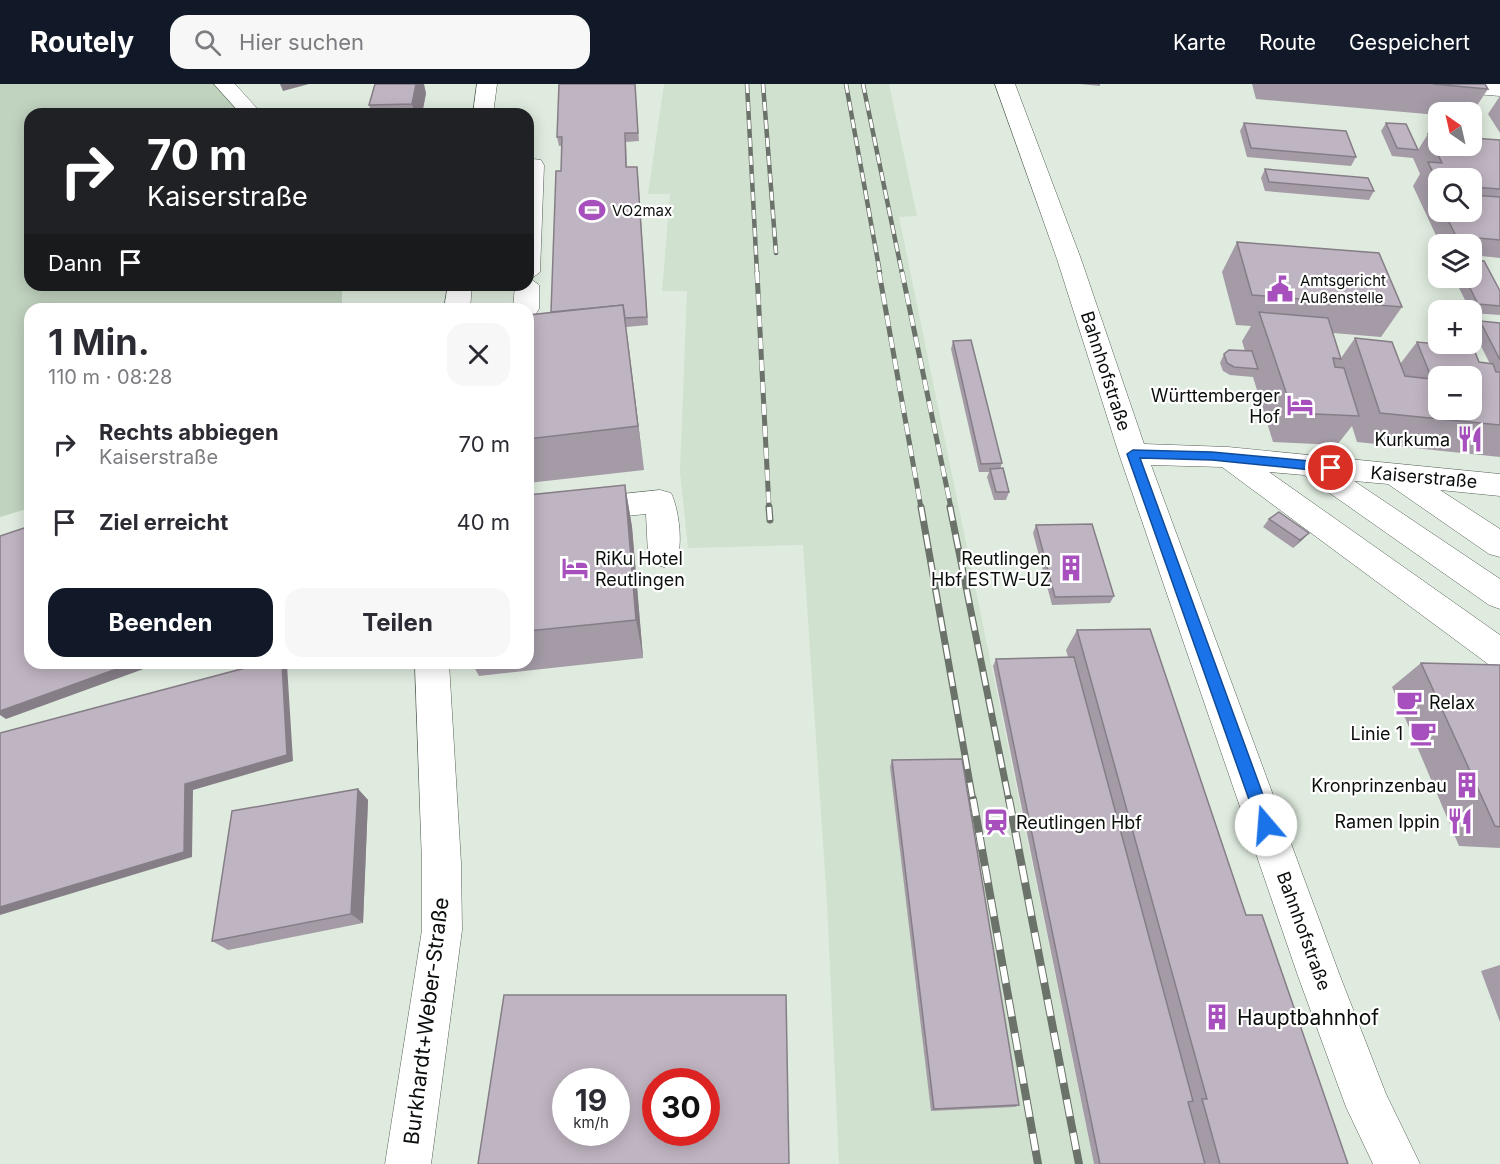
<!DOCTYPE html>
<html lang="de">
<head>
<meta charset="utf-8">
<style>
	body { margin:0; font-family:Inter,sans-serif; background:#f7f7f7; color:#2b2b33; height:100vh; display:flex; flex-direction:column; font-size:22px; white-space:nowrap }
	* { box-sizing:border-box; margin:0 }
	p { font-size:20px; color:#7c7c81 }
	.icon { flex:none; width:33px; height:33px; fill:none; stroke:currentColor; stroke-width:2; stroke-linecap:round; stroke-linejoin:round }
	.map { position:relative; flex:1; overflow:hidden }
	.side { position:absolute; left:24px; top:219px; width:510px; height:366px; display:flex; flex-direction:column; background:#fff; border-radius:18px; box-shadow:0 3px 15px #0003 }
	.side>* { flex:none }
	.guide { position:absolute; left:24px; top:24px; width:510px; height:183px; border-radius:18px; box-shadow:0 3px 15px #0003; background:#202124; color:#fff; overflow:hidden }
	.needle { width:39px; rotate:326deg }
	.tools { position:absolute; left:1428px; top:18px; display:grid; gap:12px }
	.tools a { display:grid; place-items:center; width:54px; height:54px; border-radius:12px; background:#fff; box-shadow:0 3px 15px #0003; font-size:30px }
	.speed { position:absolute; left:552px; top:984px; display:flex; gap:12px; font-size:30px; font-weight:700; text-align:center }
	.speed>* { display:grid; place-content:center; width:78px; height:78px; border-radius:50%; background:#fff; box-shadow:0 3px 15px #0003; line-height:1 }
	.speed small { font-size:15px; font-weight:400 }
	.speed .limit { border:9px solid #d22; background:#fff; color:#111 }
	.pin { position:absolute; display:grid; place-items:center; width:51px; height:51px; color:#fff; margin:-26px; border:3px solid #fff; border-radius:50%; box-shadow:0 2px 6px #0007 }
	.me { position:absolute; width:66px; margin:-33px; rotate:342deg; stroke-linejoin:round; filter:drop-shadow(0 0 4px #0008) }
	.turn { display:flex; align-items:center; gap:21px; height:126px; padding:0 24px; font-size:27px }
	.turn .icon { width:78px; height:78px; stroke-width:2.5 }
	.turn b { display:block; font-size:42px; line-height:51px }
	.then { display:flex; align-items:center; height:57px; padding:0 24px; background:#0003; gap:12px; font-size:22px }
	.round { display:grid; place-items:center; flex:none; width:63px; height:63px; border-radius:18px; background:#f7f7f7 }
	.summary { display:flex; align-items:center; justify-content:space-between; height:102px; padding:0 24px }
	h1 { font-size:36px; font-weight:700; line-height:45px }
	.button { display:flex; gap:12px; margin-top:auto; padding:12px 24px }
	.button a { flex:1; height:69px; border-radius:18px; background:#111827; color:#fff; font-size:24px; font-weight:700; line-height:69px; text-align:center }
	.button a+a { background:#f7f7f7; color:#2b2b33 }
	ul { padding:0; list-style:none }
	li { display:flex; align-items:center; gap:18px; height:78px; padding:0 24px }
	li div { flex:1 }
	li b { display:block; font-size:22px }
	li em { font-style:normal }
	header { display:flex; align-items:center; gap:36px; box-sizing:border-box; height:84px; padding:0 30px; background:#111827; color:#fff }
	header strong { font-size:28px }
	nav { display:flex; gap:33px; margin-inline-start:auto; font-size:21px }
	.search { width:420px; height:54px; background:#f7f7f7; display:flex; align-items:center; gap:15px; box-sizing:border-box; padding:0 21px; border-radius:18px; color:#7c7c81; font-size:22px }
	.map>svg:first-child { display:block }
	.built { fill:#d0e1cf }
	.green { fill:#c0d3bf }
	.lines { fill:none; stroke-linecap:round; stroke-linejoin:round }
	.minor-casing { stroke:#576157; stroke-width:1 }
	.minor { fill:#fff; fill-rule:evenodd }
	.rail-far3-casing { stroke:#6a726a; stroke-width:4.5 }
	.rail-far2-casing { stroke:#6a726a; stroke-width:5 }
	.rail-far1-casing { stroke:#6a726a; stroke-width:7 }
	.rail-casing { stroke:#6a726a; stroke-width:8 }
	.rail-far3 { stroke:#fff; stroke-width:3; stroke-dasharray:9; stroke-linecap:butt }
	.rail-far2 { stroke:#fff; stroke-width:4; stroke-dasharray:11; stroke-linecap:butt }
	.rail-far1 { stroke:#fff; stroke-width:4.5; stroke-dasharray:14; stroke-linecap:butt }
	.rail { stroke:#fff; stroke-width:6; stroke-dasharray:17; stroke-linecap:butt }
	.wall { fill:#a49ba6; fill-rule:evenodd }
	.shaded-wall { fill:#867e87 }
	.building { fill:#bfb4c1; stroke:#867e87; stroke-width:1.5; fill-rule:evenodd }
	.route { fill:#1a73e8; stroke:#114b97; stroke-width:1.5 }
	.labels { text-anchor:middle; dominant-baseline:central; stroke-width:4.5; stroke-linejoin:round; paint-order:stroke }
	.far-poi-label { font-size:15px; fill:#0b0f0b; stroke:#fff; text-anchor:start }
	.street-label { font-size:18px; fill:#0b0f0b; stroke:#fff }
	.poi-label { font-size:18px; fill:#0b0f0b; stroke:#fff; text-anchor:end }
	.near-poi-label { font-size:21px; fill:#0b0f0b; stroke:#fff; text-anchor:start }
	.near-street-label { font-size:21px; fill:#0b0f0b; stroke:#fff }
</style>
</head>
<body>
<header>
<strong>Routely</strong>
<div class="search"><svg class="icon" aria-label="search" viewBox="0 0 24 24"><circle cx="10" cy="10" r="6"/><path d="M15 15l6 6"/></svg>Hier suchen</div>
<nav><a>Karte</a><a>Route</a><a>Gespeichert</a></nav>
</header>
<div class="map">
<svg width="1500" height="1080" viewBox="0 0 1500 1080">
	<rect width="100%" height="100%" fill="#dfebde"/>
	<path class="built" d="M664,0H889L917,132L899,133L1094,1080H839L827,818L803,461L688,464L680,388L687,207H662L670,110H648Z"/>
	<path class="green" d="M0,0H222L250,30H30V201H342V225H30V424L0,433Z"/>
	<g class="lines">
		<g class="minor-casing">
			<g id="minor">
				<path d="M214,0H235L262,30H241Z"/>
				<path d="M477,0H497L493,30H473Z"/>
				<path d="M995,0H1015L1081,175L1144,360L1228,363L1500,390V412L1440,406L1500,445V473L1489,470L1388,400L1354,397L1500,495V525L1489,521L1304,391L1269,388L1500,551V584L1488,580L1222,383L1151,381L1340,892L1386,1010L1420,1080H1373L1346,1023L1298,892L1119,370L1057,175Z"/>
				<path d="M1416,0H1500V12L1426,6Z"/>
				<path d="M533,75L541,76L544,81L540,188L531,195L539,201V225L535,231L528,232V225H513L515,201H528V76Z"/>
				<path d="M448,201H472L470,225H444Z"/>
				<path d="M660,406L671,409C679,425 684,464 675,480L664,483L653,480L648,471L646,430L528,442V420Z"/>
				<path d="M415,579H449L461,779L462,846L431,1080H385L422,846V779Z"/>
			</g>
		</g>
		<use href="#minor" class="minor"/>
		<g class="rail-far3-casing">
			<g id="rail-far3">
				<path d="M747,0L757,189"/>
				<path d="M763,0L776,169"/>
				<path d="M846,0L880,189"/>
				<path d="M863,0L902,189"/>
			</g>
		</g>
		<g class="rail-far2-casing">
			<g id="rail-far2">
				<path d="M757,188L769,424"/>
				<path d="M879,188L921,424"/>
				<path d="M902,188L951,424"/>
			</g>
		</g>
		<g class="rail-far1-casing">
			<g id="rail-far1">
				<path d="M769,423L770,436"/>
				<path d="M921,423L973,717"/>
				<path d="M950,423L1009,717"/>
			</g>
		</g>
		<g class="rail-casing">
			<g id="rail">
				<path d="M973,715L1038,1080"/>
				<path d="M1009,715L1079,1080"/>
			</g>
		</g>
		<use href="#rail-far3" class="rail-far3"/>
		<use href="#rail-far2" class="rail-far2"/>
		<use href="#rail-far1" class="rail-far1"/>
		<use href="#rail" class="rail"/>
	</g>
	<g class="wall">
		<path d="M635,0L639,57L626,58L627,83L638,91L648,241L626,243L644,386L528,399V231L551,228L561,87V62H559L557,53Z"/>
		<path d="M1080,0H1100V2Z"/>
		<path d="M1252,0H1485L1488,5L1472,29V28H1438V31L1256,15Z"/>
		<path d="M426,9L422,30H372L369,21Z"/>
		<path d="M1500,12V49L1488,30Z"/>
		<path d="M1244,39L1356,73L1351,82L1247,73L1240,47Z"/>
		<path d="M1386,39L1418,66L1428,50L1500,56V174L1472,171V160H1440L1413,102L1420,90L1413,74L1392,72L1381,47ZM1438,94H1472V128H1438Z"/>
		<path d="M1265,85L1374,107L1369,116L1265,107L1261,94Z"/>
		<path d="M1237,158L1402,223L1381,253L1333,249L1341,274L1355,254L1400,280L1417,258L1479,278L1490,280L1473,246L1480,237L1500,239V373L1357,358L1352,342L1337,361L1273,358L1253,293L1230,291L1223,287L1220,279L1224,270L1245,267L1242,257L1251,242L1236,241L1222,188Z"/>
		<path d="M1454,194H1472L1500,207V231L1472,229V226H1470Z"/>
		<path d="M953,257L1002,379L1000,385L1009,408L1006,416H994L987,393L989,388H979L951,265Z"/>
		<path d="M625,401L632,443L643,574L479,592L472,579H528V411Z"/>
		<path d="M1269,435L1309,449L1302,456L1293,464L1263,443Z"/>
		<path d="M1036,441L1114,512L1110,519L1052,521L1033,449Z"/>
		<path d="M1077,546L1246,831L1348,1080H1094L993,582L996,575L1068,573L1066,566Z"/>
		<path d="M1421,579L1500,581V764L1459,762L1392,603Z"/>
		<path d="M892,676L1019,1021L1015,1023L931,1027L890,683Z"/>
		<path d="M358,705L368,716L363,839L228,866L212,857Z"/>
		<path d="M1500,881V938L1481,887Z"/>
	</g>
	<g class="shaded-wall">
		<path d="M280,0H309L283,7Z"/>
		<path d="M416,0H424L426,9L422,30H415L412,20Z"/>
		<path d="M623,221L629,266L644,386L638,342Z"/>
		<path d="M625,401L632,443L643,574L636,536Z"/>
		<path d="M1309,449L1302,456L1293,464L1300,456Z"/>
		<path d="M133,579H160L6,635L0,631V623Z"/>
		<path d="M282,579H286L287,581L293,677L193,706L192,773L0,831V823L185,700Z"/>
		<path d="M358,705L368,716L363,839L351,830Z"/>
	</g>
	<g class="building">
		<path d="M375,0H416L412,20L369,21Z"/>
		<path d="M559,0H635L638,49H625L626,83H637L647,233L625,234L623,221L551,228L556,87H561L562,53H557Z"/>
		<path d="M1433,0H1485L1488,5Z"/>
		<path d="M1244,39L1346,47L1356,73L1251,64Z"/>
		<path d="M1386,39L1406,40L1418,66L1397,64Z"/>
		<path d="M1428,50L1438,51V62H1472V54L1500,56V105L1472,103V94H1438V100L1428,78L1442,79Z"/>
		<path d="M1265,85L1368,94L1374,107L1269,98Z"/>
		<path d="M1434,107L1438,108V117Z"/>
		<path d="M1472,111L1500,113V156L1456,152L1444,128H1472Z"/>
		<path d="M1237,158L1379,169L1402,223L1252,211Z"/>
		<path d="M1472,176L1484,177L1500,207V222L1478,220L1465,194H1472Z"/>
		<path d="M623,221L638,342L528,355V231Z"/>
		<path d="M1259,228L1328,234L1341,275L1333,274L1335,283L1344,284L1359,332L1293,329Z"/>
		<path d="M1480,237L1500,239V276Z"/>
		<path d="M1355,254L1392,258L1405,292L1432,295L1417,258L1473,263L1479,278L1493,280L1496,288H1500V341L1380,329ZM1438,292H1472V326H1438Z"/>
		<path d="M971,256L1002,379L981,380L953,257Z"/>
		<path d="M1229,266L1252,267L1258,285L1234,283L1227,279L1224,270Z"/>
		<path d="M1003,384L1009,408H996L990,385Z"/>
		<path d="M625,401L636,536L528,547V411Z"/>
		<path d="M1279,428L1309,449L1300,456L1269,435Z"/>
		<path d="M1092,440L1114,512L1055,513L1036,441Z"/>
		<path d="M30,442V579H133L0,627V452Z"/>
		<path d="M1150,545L1246,831H1262L1348,1080H1220L1202,1015H1207L1077,546Z"/>
		<path d="M1074,573L1193,1017L1188,1018L1205,1080H1100L996,575Z"/>
		<path d="M264,579H282L287,671L185,700L184,768L0,823V649Z"/>
		<path d="M1421,579L1500,581V743L1495,742Z"/>
		<path d="M962,675L1019,1021L934,1025L892,676Z"/>
		<path d="M358,705L351,830L212,857L232,727Z"/>
		<path d="M504,911H786L789,1080H478ZM566,998H616V1048H566ZM656,998H706V1048H656Z"/>
	</g>
	<path class="route" d="M1133,366L1212,368L1331,379L1337,384L1331,388L1212,376L1140,374L1274,741L1272,746L1266,749L1261,746L1258,741L1127,370Z"/>
	<defs>
		<g id="stadium-bare" transform="scale(2.07)"><path d="M0-5a6.5 5 0 1 0 0 10a6.5 5 0 1 0 0-10ZM-3.5-1.8h7v3.6h-7Z" fill="#a74fbc" stroke="#fff" stroke-width="2.5" paint-order="stroke"/></g>
		<g id="civic-bare" transform="scale(2.07)"><path d="M-.6-6.5H3V-4.5H.6V-3L4-1V1h2V6H-6V1h2V-1L-.6-3ZM-1.2 2.5V6h2.4V2.5Z" fill="#a74fbc" stroke="#fff" stroke-width="2.5" paint-order="stroke"/></g>
		<g id="hotel-bare" transform="scale(2.07)"><path d="M-6-4.5h1.5V1H6V5H4.5V3h-9V5H-6ZM-4 0a1.8 1.8 0 1 1 3.6 0ZM.5 0V-2.5h3Q6-2.5 6 0Z" fill="#a74fbc" stroke="#fff" stroke-width="2.5" paint-order="stroke"/></g>
		<g id="restaurant-bare" transform="scale(2.07)"><path d="M-5-6h1v4h1v-4h1v4h1v-4h1v5L-1.5 .5V6h-2V.5L-5-1ZM5-6V6H3V1.5H1.5Q1.5-4 5-6Z" fill="#a74fbc" stroke="#fff" stroke-width="2.5" paint-order="stroke"/></g>
		<g id="building-bare" transform="scale(2.07)"><path d="M-4-6H4V6H1V3H-1V6H-4ZM-2.5-4.3h1.7v1.8h-1.7ZM.8-4.3h1.7v1.8H.8ZM-2.5-1h1.7V.8h-1.7ZM.8-1h1.7V.8H.8Z" fill="#a74fbc" stroke="#fff" stroke-width="2.5" paint-order="stroke"/></g>
		<g id="cafe-bare" transform="scale(2.07)"><path d="M-5.5-4.5H6V0H3Q3 3.5 0 3.5H-2.5Q-5.5 3.5-5.5 0ZM3-3.2v2h1.7v-2ZM-6 4.5H4V6H-6Z" fill="#a74fbc" stroke="#fff" stroke-width="2.5" paint-order="stroke"/></g>
		<g id="station-bare" transform="scale(2.07)"><path d="M-3-6H3Q5-6 5-4V2Q5 4 3 4L4.5 6H3L1.5 4h-3L-3 6H-4.5L-3 4Q-5 4-5 2V-4Q-5-6-3-6ZM-3.5-4v3h7v-3ZM-3.5 1v1.5H-2V1ZM2 1v1.5H3.5V1Z" fill="#a74fbc" stroke="#fff" stroke-width="2.5" paint-order="stroke"/></g>
	</defs>
	<g fill-rule="evenodd">
		<use href="#stadium-bare" x="592" y="126"/>
		<use href="#civic-bare" x="1280" y="205"/>
		<use href="#hotel-bare" x="1300" y="321"/>
		<use href="#restaurant-bare" x="1470" y="355"/>
		<use href="#hotel-bare" x="575" y="484"/>
		<use href="#building-bare" x="1071" y="484"/>
		<use href="#cafe-bare" x="1409" y="618"/>
		<use href="#cafe-bare" x="1423" y="649"/>
		<use href="#building-bare" x="1467" y="701"/>
		<use href="#restaurant-bare" x="1460" y="737"/>
		<use href="#station-bare" x="996" y="738"/>
		<use href="#building-bare" x="1217" y="933"/>
	</g>
	<g class="labels">
		<g class="far-poi-label">
			<text x="612" y="126">VO2max</text>
			<text x="1300" y="196">Amtsgericht<tspan x="1300" dy="17">Außenstelle</tspan></text>
		</g>
		<g class="street-label">
			<text transform="translate(1106 287) rotate(72)">Bahnhofstraße</text>
			<text transform="translate(1424 393) rotate(5)">Kaiserstraße</text>
			<text transform="translate(1304 847) rotate(70)">Bahnhofstraße</text>
		</g>
		<g class="poi-label">
			<text x="1280" y="311">Württemberger<tspan x="1280" dy="21">Hof</tspan></text>
			<text x="1450" y="355">Kurkuma</text>
			<text x="595" y="474" text-anchor="start">RiKu Hotel<tspan x="595" dy="21">Reutlingen</tspan></text>
			<text x="1051" y="474">Reutlingen<tspan x="1051" dy="21">Hbf ESTW-UZ</tspan></text>
			<text x="1429" y="618" text-anchor="start">Relax</text>
			<text x="1403" y="649">Linie 1</text>
			<text x="1447" y="701">Kronprinzenbau</text>
			<text x="1440" y="737">Ramen Ippin</text>
			<text x="1016" y="738" text-anchor="start">Reutlingen Hbf</text>
		</g>
		<g class="near-poi-label">
			<text x="1237" y="933">Hauptbahnhof</text>
		</g>
		<g class="near-street-label">
			<text transform="translate(426 937) rotate(-83)">Burkhardt+Weber-Straße</text>
		</g>
	</g>
</svg>
<div class="tools">
<a><svg class="needle" viewBox="-14 -14 28 28"><path d="M0-13l5 13h-10z" fill="#e53935"/><path d="M0 13l5-13h-10z" fill="#7c7c81"/></svg></a>
<a><svg class="icon" aria-label="search" viewBox="0 0 24 24"><circle cx="10" cy="10" r="6"/><path d="M15 15l6 6"/></svg></a>
<a><svg class="icon" aria-label="layers" viewBox="0 0 24 24"><path d="M12 4l9 5-9 5-9-5zM3 14l9 5 9-5"/></svg></a>
<a>+</a>
<a>−</a>
</div>
<div class="speed"><div>19<small>km/h</small></div><div class="limit">30</div></div>
<div class="pin" style="left:1331px;top:384px;background:#d93025"><svg class="icon" aria-label="arrive" viewBox="0 0 24 24"><path d="M6 21V4h12l-3 4 3 4H6"/></svg></div>
<svg class="me" style="left:1266px;top:741px" viewBox="-20 -20 40 40"><circle r="19" fill="#fff"/><path d="M0-13L10 11 0 6-10 11z" fill="#1a73e8"/></svg>
<div class="guide">
<div class="turn"><svg class="icon" aria-label="right" viewBox="0 0 24 24"><path d="M7 20v-9h11M14 6l5 5-5 5"/></svg><div><b>70 m</b>Kaiserstraße</div></div>
<div class="then">Dann<svg class="icon" aria-label="arrive" viewBox="0 0 24 24"><path d="M6 21V4h12l-3 4 3 4H6"/></svg></div>
</div>
<section class="side">
<div class="summary"><div><h1>1 Min.</h1><p>110 m · 08:28</p></div><a class="round"><svg class="icon" aria-label="close" viewBox="0 0 24 24"><path d="M6 6l12 12M18 6L6 18"/></svg></a></div>
<ul>
<li><svg class="icon" aria-label="right" viewBox="0 0 24 24"><path d="M7 20v-9h11M14 6l5 5-5 5"/></svg><div><b>Rechts abbiegen</b><p>Kaiserstraße</p></div><em>70 m</em></li>
<li><svg class="icon" aria-label="arrive" viewBox="0 0 24 24"><path d="M6 21V4h12l-3 4 3 4H6"/></svg><div><b>Ziel erreicht</b></div><em>40 m</em></li>
</ul>
<div class="button"><a>Beenden</a><a>Teilen</a></div>
</section>
</div>
</body>
</html>
